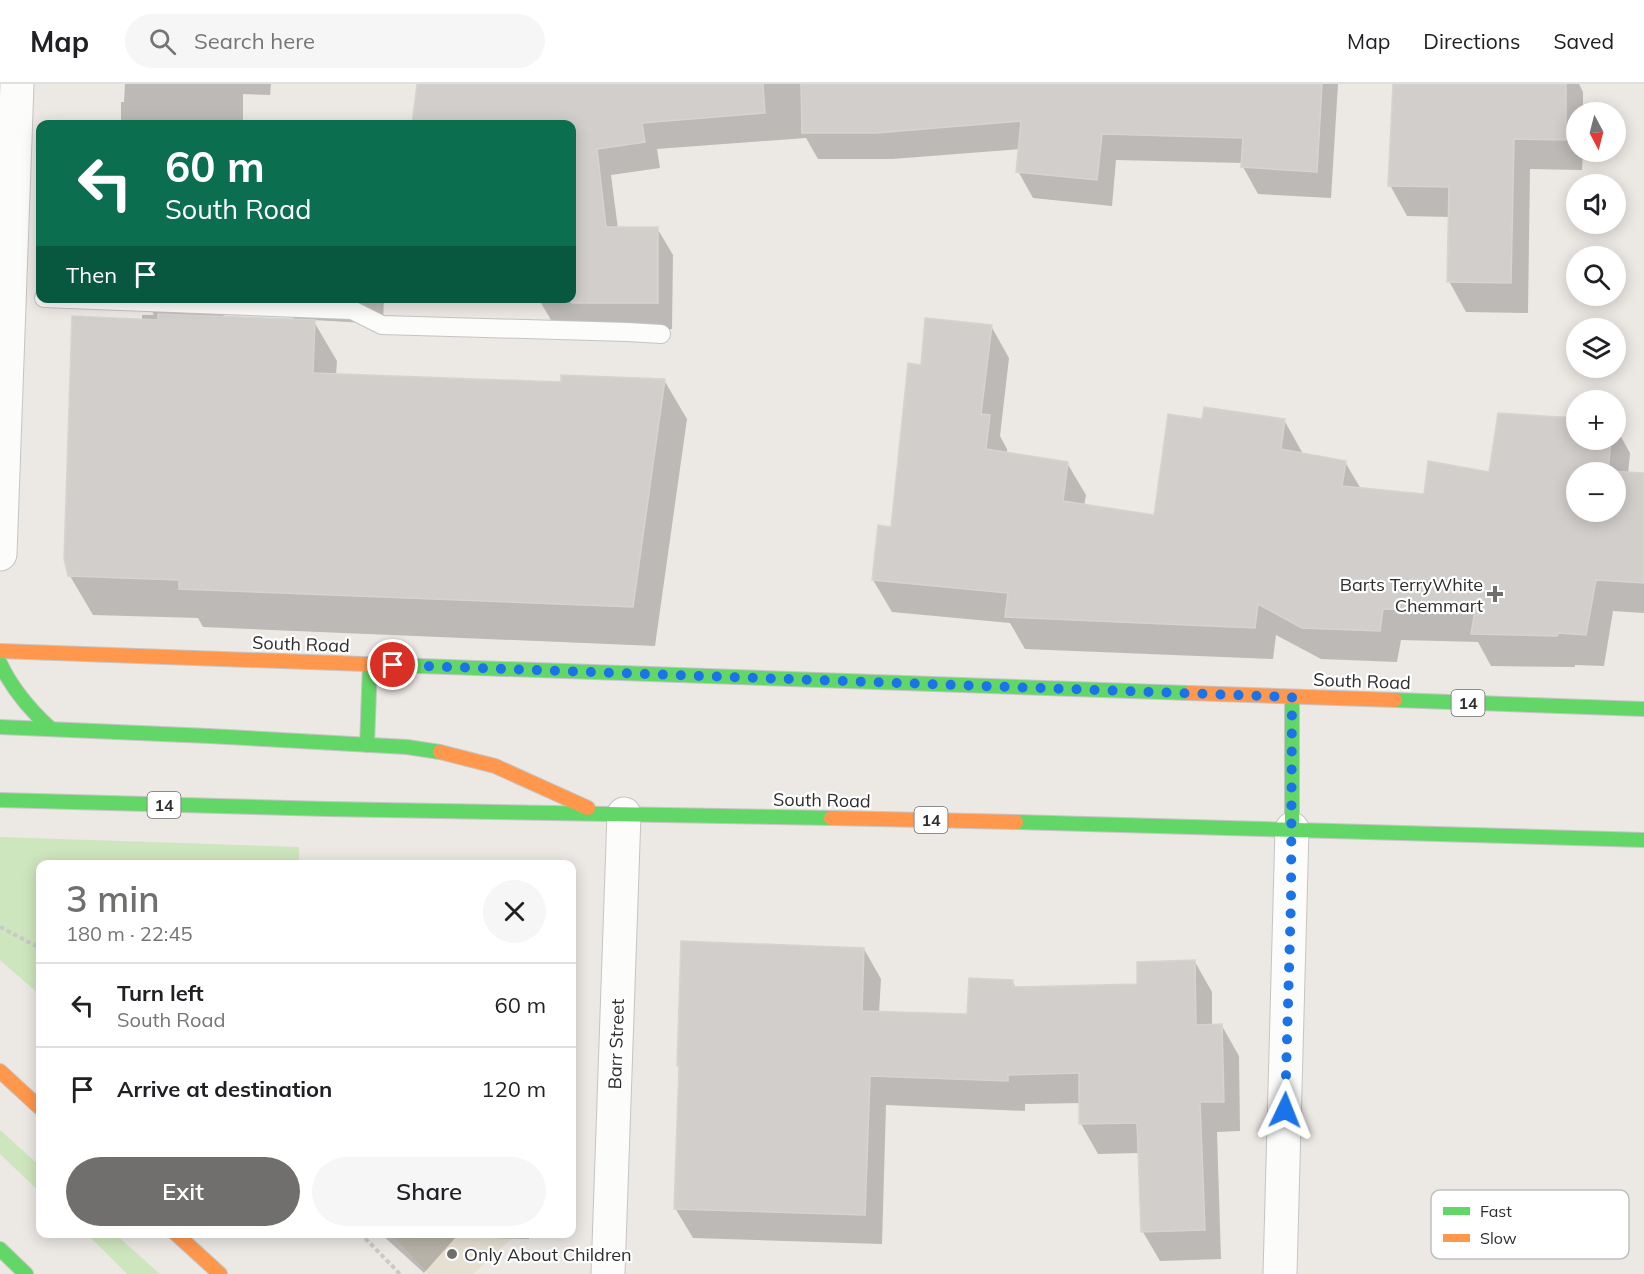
<!DOCTYPE html>
<html lang="en">
<head>
<meta charset="utf-8">
<style>
	body { margin:0; font-family:Mulish,sans-serif; background:#f6f6f6; color:#202124; height:100vh; display:flex; flex-direction:column; font-size:22px; white-space:nowrap }
	* { box-sizing:border-box; margin:0 }
	p { font-size:20px; color:#757577 }
	.icon { flex:none; width:33px; height:33px; fill:none; stroke:currentColor; stroke-width:2; stroke-linecap:round; stroke-linejoin:round }
	.map { position:relative; flex:1; overflow:hidden }
	.panel { position:absolute; left:36px; top:776px; width:540px; height:378px; display:flex; flex-direction:column; background:#fff; border-radius:12px; box-shadow:0 3px 15px #0003 }
	.panel>* { flex:none }
	.top-card { position:absolute; left:36px; top:36px; width:540px; height:183px; border-radius:12px; box-shadow:0 3px 15px #0003; background:#0b6e4f; color:#fff; overflow:hidden }
	.needle { width:39px; rotate:173deg }
	.controls { position:absolute; left:1566px; top:18px; display:grid; gap:12px }
	.controls a { display:grid; place-items:center; width:60px; height:60px; border-radius:50%; background:#fff; box-shadow:0 3px 15px #0003; font-size:30px }
	.pin { position:absolute; display:grid; place-items:center; width:51px; height:51px; color:#fff; margin:-26px; border:3px solid #fff; border-radius:50%; box-shadow:0 2px 6px #0007 }
	.me { position:absolute; width:66px; margin:-33px; rotate:2deg; stroke-linejoin:round; filter:drop-shadow(0 0 4px #0008) }
	.turn { display:flex; align-items:center; gap:21px; height:126px; padding:0 30px; font-size:27px }
	.turn .icon { width:78px; height:78px; stroke-width:2.5 }
	.turn b { display:block; font-size:42px; line-height:51px }
	.then { display:flex; align-items:center; height:57px; padding:0 30px; background:#0003; gap:12px; font-size:22px }
	.round { display:grid; place-items:center; flex:none; width:63px; height:63px; border-radius:32px; background:#f6f6f6 }
	.overview { display:flex; align-items:center; justify-content:space-between; height:102px; padding:0 30px }
	h1 { font-size:36px; font-weight:600; line-height:45px; color:#706f6e }
	.cta { display:flex; gap:12px; margin-top:auto; padding:12px 30px }
	.cta a { flex:1; height:69px; border-radius:36px; background:#706f6e; color:#fff; font-size:24px; font-weight:600; line-height:69px; text-align:center }
	.cta a+a { background:#f6f6f6; color:#202124 }
	ul { padding:0; list-style:none }
	li { display:flex; align-items:center; gap:18px; height:84px; padding:0 30px; border-top:2px solid #e0e0e0 }
	li div { flex:1 }
	li b { display:block; font-size:22px }
	li em { font-style:normal }
	header { display:flex; align-items:center; gap:36px; box-sizing:border-box; height:84px; padding:0 30px; background:#fff; border-bottom:2px solid #e0e0e0 }
	header strong { font-size:28px }
	nav { display:flex; gap:33px; margin-inline-start:auto; font-size:21px }
	.search { width:420px; height:54px; background:#f6f6f6; display:flex; align-items:center; gap:15px; box-sizing:border-box; padding:0 21px; border-radius:33px; color:#757577; font-size:22px }
	.map>svg:first-child { display:block }
	.education { fill:#e6e0d3 }
	.green { fill:#cee6be }
	.shadow { fill:#0003; fill-rule:evenodd }
	.building { fill:#d1cecb; stroke:#d7d4d0; stroke-width:1.5; fill-rule:evenodd }
	.lines { fill:none; stroke-linecap:round; stroke-linejoin:round }
	.lane-casing { stroke:#c5c4c5; stroke-width:20 }
	.street-casing { stroke:#c5c4c5; stroke-width:35 }
	.fast-casing { stroke:#c6c5c4; stroke-width:16 }
	.slow-casing { stroke:#c6c5c4; stroke-width:16 }
	.path { stroke:#c9c9c8; stroke-width:4; stroke-dasharray:4.5 3; stroke-linecap:butt }
	.lane { stroke:#fcfcfb; stroke-width:18 }
	.street { stroke:#fcfcfb; stroke-width:33 }
	.fast { stroke:#63d668; stroke-width:14 }
	.slow { stroke:#ff974d; stroke-width:14 }
	.route { stroke:#1a73e8; stroke-width:10; stroke-dasharray:0 18 }
	.poi-dot { fill:#706f6e; stroke:#fff; stroke-width:2 }
	.labels { text-anchor:middle; dominant-baseline:central; stroke-width:4.5; stroke-linejoin:round; paint-order:stroke }
	.shield { fill:#fff; stroke:#6d6d6d; stroke-width:1.5 }
	.shield-label { font-size:16px; font-weight:bold; fill:#2e2e2e }
	.poi-label { font-size:18px; fill:#2e2e2e; stroke:#fff; text-anchor:end }
	.street-label { font-size:18px; fill:#2e2e2e; stroke:#fff }
	.key { fill:#fff; stroke:#c0c0c0; stroke-width:1.5 }
	.key-label { font-size:16px; fill:#2e2e2e }
</style>
</head>
<body>
<header>
<strong>Map</strong>
<div class="search"><svg class="icon" aria-label="search" viewBox="0 0 24 24"><circle cx="10" cy="10" r="6"/><path d="M15 15l6 6"/></svg>Search here</div>
<nav><a>Map</a><a>Directions</a><a>Saved</a></nav>
</header>
<div class="map">
<svg width="1644" height="1190" viewBox="0 0 1644 1190">
	<rect width="100%" height="100%" fill="#ece8e4"/>
	<path class="education" d="M390,1149H518L473,1190H429Z"/>
	<g class="green">
		<path d="M0,753L299,763V780H40V911L0,876Z"/>
		<path d="M0,1046L40,1082V1108L0,1070Z"/>
		<path d="M86,1149H114L160,1190H127Z"/>
	</g>
	<g class="shadow">
		<path d="M125,0H271L270,11L243,10V40H121V18H124Z"/>
		<path d="M418,0H1338L1331,114L1258,110L1243,83V79L1116,76L1112,122L1033,114L1018,87L1020,65L892,75H818L806,54L657,65L660,84L611,91L618,145L657,144L673,171L672,245L557,246L541,219V214H572V40H413Z"/>
		<path d="M1394,0H1579L1583,8V28H1576V68H1583L1582,86L1530,85L1528,229L1466,228L1449,197L1450,133L1407,132L1390,101Z"/>
		<path d="M145,214H222L224,237H295L282,214H384L383,240L313,236L337,277L336,291L563,299L664,296L687,335L655,562L203,543L198,534L93,531L70,492L142,236V231H154Z"/>
		<path d="M991,242L1009,274L1000,352L1007,365V370L1067,379L1086,411L1084,422L1155,433L1203,336H1284L1302,368V370L1345,378L1361,405L1425,412L1490,390L1499,330L1576,335V356H1616V344L1630,369L1628,390L1644,391V529L1613,527L1604,582L1575,581V583L1491,582L1478,558L1401,556L1397,578L1321,575L1276,551L1273,575L1025,565L1010,539L892,528L873,496L892,444L922,283ZM1576,388H1616V428H1576Z"/>
		<path d="M864,865L881,895L879,929L968,932L1012,897L1016,904L1139,902L1195,878L1212,908V942H1222L1239,972L1240,1047L1217,1048L1221,1175L1160,1177L1143,1148L1140,1069L1098,1070L1081,1040V1019L1025,1020V1027L886,1021L882,1160L693,1154L675,1124L681,986L678,982Z"/>
		<path d="M380,1149H529V1155L456,1153L424,1189Z"/>
	</g>
	<g class="building">
		<path d="M417,0H763L765,29L642,39L645,58L597,65L606,143H658V219H572V40H412Z"/>
		<path d="M801,0H1322L1317,88L1241,83L1243,54L1102,50L1097,96L1016,88L1021,37L876,49H802Z"/>
		<path d="M1393,0H1566V56L1514,55L1511,199L1447,198L1449,103L1388,102Z"/>
		<path d="M158,230L315,236L313,289L561,298V291L665,295L633,523L179,505V496L68,492L64,475L72,232L158,236Z"/>
		<path d="M925,234L992,241L981,330L990,331L986,365L1068,378L1063,417L1154,431L1168,330L1202,335L1204,323L1285,335L1281,365L1346,377L1342,402L1424,410L1428,377L1489,388L1498,329L1576,334V356H1611L1608,387L1644,389V499L1596,496L1586,551L1558,549L1557,552L1471,550L1475,527L1383,525L1380,547L1302,544L1258,520L1255,544L1005,533L1008,509L872,496L878,441L891,443L908,279L921,281ZM1576,388H1616V428H1576Z"/>
		<path d="M681,857L864,864L862,927L967,930L969,894L1013,896V903L1137,900V878L1195,876L1196,941L1222,940L1224,1018H1200L1205,1146L1141,1148L1137,1039L1079,1040V989L1008,991V997L870,992L865,1131L674,1125L679,982H677Z"/>
	</g>
	<g class="lines">
		<g class="lane-casing">
			<path id="lane" d="M44,214L352,226L382,241L627,248L661,250"/>
		</g>
		<g class="street-casing">
			<g id="street">
				<path d="M0,470L17,0"/>
				<path d="M608,1190L624,730"/>
				<path d="M1280,1190L1292,745"/>
			</g>
		</g>
		<g class="fast-casing">
			<g id="fast">
				<path d="M0,579C12,605 30,626 51,645"/>
				<path d="M392,581L1189,609"/>
				<path d="M1292,613V745"/>
				<path d="M1395,616L1644,625"/>
				<path d="M0,643L209,652L407,663L440,668"/>
				<path d="M367,661L370,580"/>
				<path d="M0,716L327,725L831,734"/>
				<path d="M1016,738L1644,756"/>
				<path d="M0,1165L26,1190"/>
			</g>
		</g>
		<g class="slow-casing">
			<g id="slow">
				<path d="M0,567L392,581"/>
				<path d="M1189,609L1395,616"/>
				<path d="M440,668L495,682L588,724"/>
				<path d="M831,734L1016,738"/>
				<path d="M0,987L40,1024"/>
				<path d="M175,1149L220,1190"/>
			</g>
		</g>
		<g class="path">
			<path d="M0,843L40,864"/>
			<path d="M360,1149L400,1190"/>
		</g>
		<use href="#lane" class="lane"/>
		<use href="#street" class="street"/>
		<use href="#fast" class="fast"/>
		<use href="#slow" class="slow"/>
	</g>
	<g class="lines">
		<path class="route" d="M393,581L1292,613L1291,816L1285,1026"/>
	</g>
	<g class="poi-dot">
		<path d="M1492 501h6v6h6v6h-6v6h-6v-6h-6v-6h6z"/>
		<circle cx="452" cy="1170" r="6"/>
	</g>
	<g class="labels">
		<g class="shield">
			<rect x="1451.5" y="606" width="33" height="26" rx="4.5"/>
			<rect x="147.5" y="708" width="33" height="26" rx="4.5"/>
			<rect x="914.5" y="723" width="33" height="26" rx="4.5"/>
		</g>
		<g class="shield-label">
			<text x="1468" y="619">14</text>
			<text x="164" y="721">14</text>
			<text x="931" y="736">14</text>
		</g>
		<g class="poi-label">
			<text x="1483" y="500">Barts TerryWhite<tspan x="1483" dy="21">Chemmart</tspan></text>
			<text x="464" y="1170" text-anchor="start">Only About Children</text>
		</g>
		<g class="street-label">
			<text transform="translate(301 560) rotate(2)">South Road</text>
			<text transform="translate(1362 597) rotate(2)">South Road</text>
			<text transform="translate(822 716) rotate(1)">South Road</text>
			<text transform="translate(616 960) rotate(-88)">Barr Street</text>
		</g>
	</g>
	<rect x="1431" y="1106" width="198" height="69" rx="9" class="key"/>
	<rect x="1443" y="1123" width="27" height="8" fill="#63d668"/>
	<rect x="1443" y="1150" width="27" height="8" fill="#ff974d"/>
	<g class="key-label">
		<text x="1480" y="1133">Fast</text>
		<text x="1480" y="1160">Slow</text>
	</g>
</svg>
<div class="controls">
<a><svg class="needle" viewBox="-14 -14 28 28"><path d="M0-13l5 13h-10z" fill="#e53935"/><path d="M0 13l5-13h-10z" fill="#757577"/></svg></a>
<a><svg class="icon" aria-label="sound" viewBox="0 0 24 24"><path d="M4 9h4l5-4v14l-5-4H4zM17 9q2 3 0 6"/></svg></a>
<a><svg class="icon" aria-label="search" viewBox="0 0 24 24"><circle cx="10" cy="10" r="6"/><path d="M15 15l6 6"/></svg></a>
<a><svg class="icon" aria-label="layers" viewBox="0 0 24 24"><path d="M12 4l9 5-9 5-9-5zM3 14l9 5 9-5"/></svg></a>
<a>+</a>
<a>−</a>
</div>
<div class="pin" style="left:393px;top:581px;background:#d93025"><svg class="icon" aria-label="arrive" viewBox="0 0 24 24"><path d="M6 21V4h12l-3 4 3 4H6"/></svg></div>
<svg class="me" style="left:1285px;top:1026px" viewBox="-20 -20 40 40"><path d="M0-17L14 15 0 8-14 15z" fill="#1a73e8" stroke="#fff" stroke-width="4"/></svg>
<div class="top-card">
<div class="turn"><svg class="icon" aria-label="left" viewBox="0 0 24 24"><path d="M17 20v-9H6M10 6l-5 5 5 5"/></svg><div><b>60 m</b>South Road</div></div>
<div class="then">Then<svg class="icon" aria-label="arrive" viewBox="0 0 24 24"><path d="M6 21V4h12l-3 4 3 4H6"/></svg></div>
</div>
<section class="panel">
<div class="overview"><div><h1>3 min</h1><p>180 m · 22:45</p></div><a class="round"><svg class="icon" aria-label="close" viewBox="0 0 24 24"><path d="M6 6l12 12M18 6L6 18"/></svg></a></div>
<ul>
<li><svg class="icon" aria-label="left" viewBox="0 0 24 24"><path d="M17 20v-9H6M10 6l-5 5 5 5"/></svg><div><b>Turn left</b><p>South Road</p></div><em>60 m</em></li>
<li><svg class="icon" aria-label="arrive" viewBox="0 0 24 24"><path d="M6 21V4h12l-3 4 3 4H6"/></svg><div><b>Arrive at destination</b></div><em>120 m</em></li>
</ul>
<div class="cta"><a>Exit</a><a>Share</a></div>
</section>
</div>
</body>
</html>
